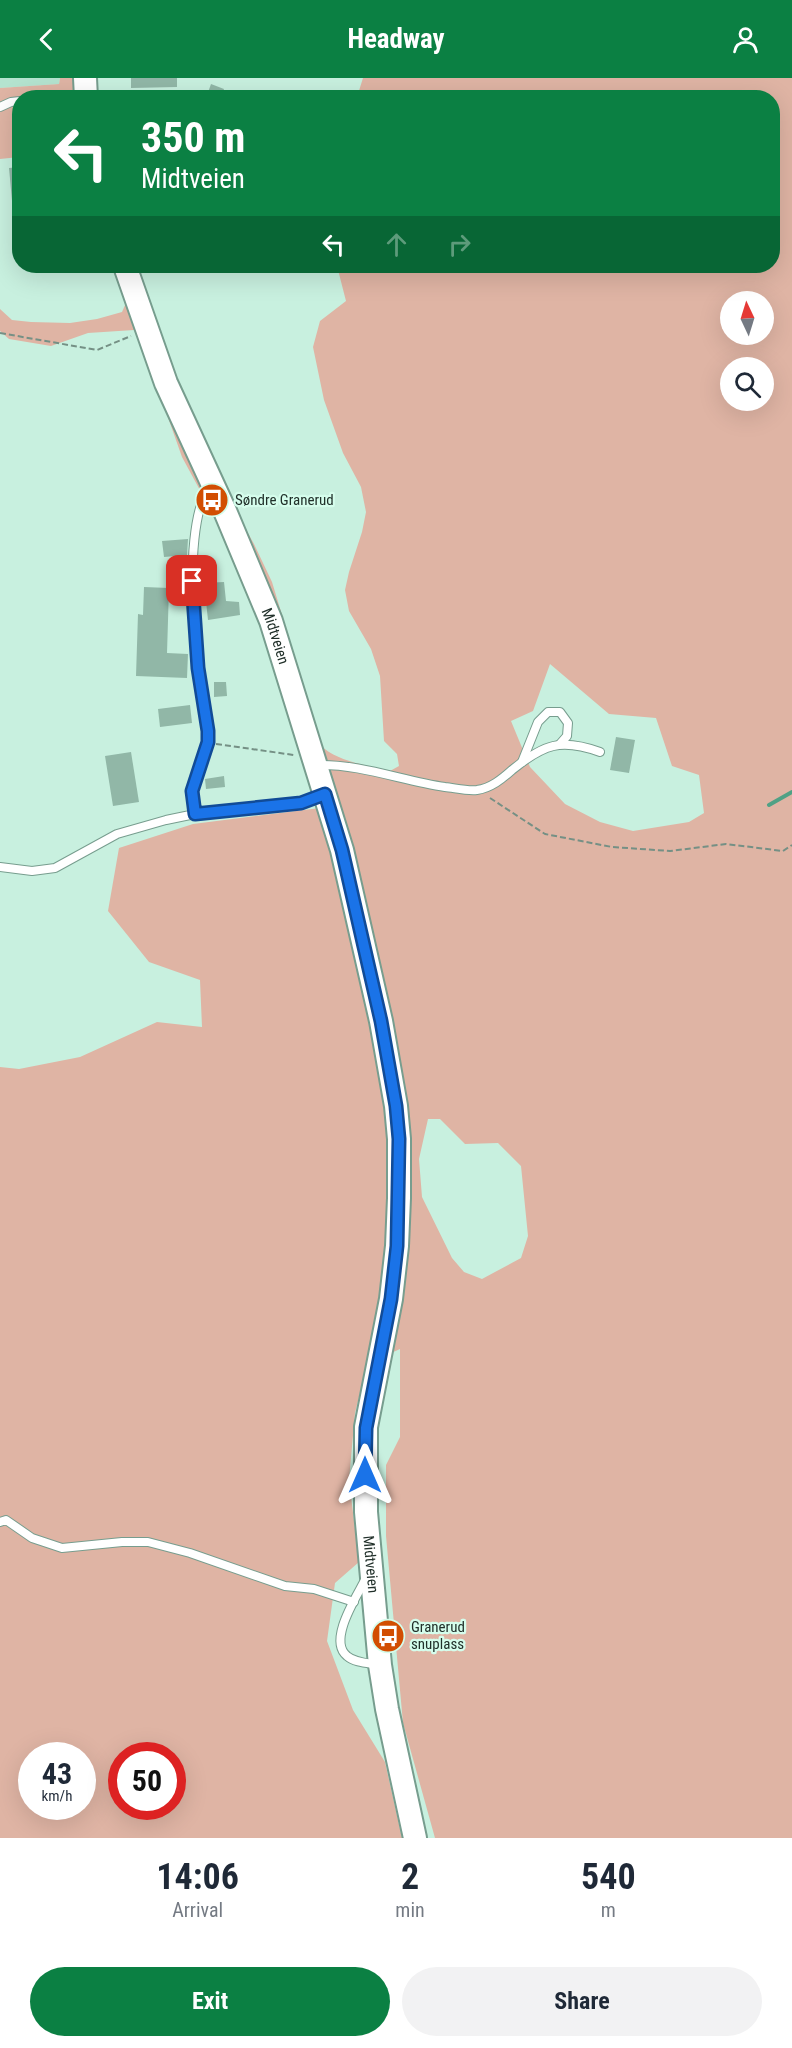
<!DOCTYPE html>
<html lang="en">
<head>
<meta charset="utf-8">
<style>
	body { margin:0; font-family:"Roboto Condensed",sans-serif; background:#f2f2f3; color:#1f2937; height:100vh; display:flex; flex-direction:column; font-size:22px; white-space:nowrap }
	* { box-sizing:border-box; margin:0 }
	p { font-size:20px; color:#747a83 }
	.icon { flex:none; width:33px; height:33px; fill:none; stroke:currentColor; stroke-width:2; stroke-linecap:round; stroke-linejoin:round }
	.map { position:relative; height:1760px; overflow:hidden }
	.panel { display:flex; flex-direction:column; background:#fff; flex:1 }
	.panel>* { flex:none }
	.top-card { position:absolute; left:12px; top:12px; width:768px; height:183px; border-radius:24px; box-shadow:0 6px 24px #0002; background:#0b8043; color:#fff; overflow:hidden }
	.needle { width:39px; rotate:356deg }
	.tools { position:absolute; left:720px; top:213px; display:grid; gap:12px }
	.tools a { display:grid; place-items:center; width:54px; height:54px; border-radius:50%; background:#fff; box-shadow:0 6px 24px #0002; font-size:30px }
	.speed { position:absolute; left:18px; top:1664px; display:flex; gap:12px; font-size:30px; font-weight:700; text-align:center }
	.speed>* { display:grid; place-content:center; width:78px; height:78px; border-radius:50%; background:#fff; box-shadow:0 6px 24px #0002; line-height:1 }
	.speed small { font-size:15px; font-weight:400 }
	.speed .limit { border:9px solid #d22; background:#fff; color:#111 }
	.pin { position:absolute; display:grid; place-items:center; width:51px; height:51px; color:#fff; margin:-26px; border-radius:12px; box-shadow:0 3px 9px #0006 }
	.me { position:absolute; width:66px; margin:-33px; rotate:0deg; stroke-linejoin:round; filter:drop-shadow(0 0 4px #0008) }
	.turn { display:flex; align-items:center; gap:21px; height:126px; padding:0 30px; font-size:27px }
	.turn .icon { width:78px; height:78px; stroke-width:2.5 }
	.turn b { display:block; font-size:42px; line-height:51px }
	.lanes { display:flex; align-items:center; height:57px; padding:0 30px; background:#0003; justify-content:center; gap:30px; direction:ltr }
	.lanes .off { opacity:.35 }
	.eta { display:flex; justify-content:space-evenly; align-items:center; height:102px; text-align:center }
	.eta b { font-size:36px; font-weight:700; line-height:42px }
	.cta { display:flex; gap:12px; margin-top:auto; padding:12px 30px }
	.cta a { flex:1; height:69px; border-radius:36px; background:#0b8043; color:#fff; font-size:24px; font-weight:700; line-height:69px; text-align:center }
	.cta a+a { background:#f2f2f3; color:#1f2937 }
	header { display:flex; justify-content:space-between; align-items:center; height:78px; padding:0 30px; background:#0b8043; color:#fff; font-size:27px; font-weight:700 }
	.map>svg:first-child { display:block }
	.built { fill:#b4e3cf }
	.green { fill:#dfb4a4; fill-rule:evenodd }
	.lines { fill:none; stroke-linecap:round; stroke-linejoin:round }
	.stream { stroke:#50a185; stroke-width:4 }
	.building { fill:#91b7a7 }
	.service-casing { stroke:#779d8e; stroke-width:10 }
	.secondary-casing { stroke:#779d8e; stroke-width:26 }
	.path { stroke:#759085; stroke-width:2; stroke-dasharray:6 3; stroke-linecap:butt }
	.service { stroke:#fff; stroke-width:8 }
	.secondary { stroke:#fff; stroke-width:22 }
	.route-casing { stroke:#114b97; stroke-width:15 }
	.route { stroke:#1a73e8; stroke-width:10 }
	.labels { text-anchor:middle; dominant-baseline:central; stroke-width:4.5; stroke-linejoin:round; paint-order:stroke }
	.poi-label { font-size:15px; fill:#21302a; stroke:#d5fdec; text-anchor:start }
	.street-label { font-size:15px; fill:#21302a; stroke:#d5fdec }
</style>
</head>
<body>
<header><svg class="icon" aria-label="back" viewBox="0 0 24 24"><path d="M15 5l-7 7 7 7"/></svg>Headway<svg class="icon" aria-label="person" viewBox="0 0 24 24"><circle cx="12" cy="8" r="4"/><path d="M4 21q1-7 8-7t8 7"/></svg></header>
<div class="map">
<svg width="792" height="1760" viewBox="0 0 792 1760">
	<rect width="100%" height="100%" fill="#c8f0df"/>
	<path class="built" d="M0,0H60L59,6L0,10Z"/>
	<g class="green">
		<path d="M60,0H88V19L20,20L19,79L0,81V10L59,6Z"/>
		<path d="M363,0H792V1760H435L403,1645L386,1458V1387L400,1359V1271L367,1286L355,1335L349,1402L359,1484L335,1505L327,1563L353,1632L385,1684L402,1760H0V989L19,991L80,979L157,944L202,949L200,902L149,884L108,833L119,770L193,746L320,730L248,501L182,379L141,263L134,252L88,255L51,268L9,261L0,253V231L12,242L31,244L70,245L97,241L122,234L126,225L166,282L218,401L254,466L272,504L282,537L286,562L320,667C338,684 366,687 390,693L399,688L397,676L384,663L380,598L371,571L349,533L345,512L349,494L362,454L366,434L361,409L343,375L324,322L313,269L320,243L346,223L337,188H772V20L357,19ZM730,224H764V256H730ZM730,290H764V322H730ZM550,586L609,636L656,640L672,688L699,697L704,735L689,744L633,753L600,744L565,726L530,689L511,643L533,633ZM428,1041H440L465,1066L498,1065L521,1088L528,1158L521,1180L482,1201L464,1194L452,1180L422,1119L419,1081ZM32,1677H82V1728H32ZM122,1677H172V1728H122Z"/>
	</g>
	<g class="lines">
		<path class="stream" d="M769,727L792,714"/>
	</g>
	<g class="building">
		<path d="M131,0H177V9L131,10Z"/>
		<path d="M211,6L224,11L221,20H206Z"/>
		<path d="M20,89V123H12L9,90Z"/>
		<path d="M188,461L187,477L164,479L162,463Z"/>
		<path d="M224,504L226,523L239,524L240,537L208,542L204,505Z"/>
		<path d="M144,509L169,510L167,575L188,576L187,600L136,598L138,536L143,537Z"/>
		<path d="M214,604H226L227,618L214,619Z"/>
		<path d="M190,627L192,645L160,649L158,631Z"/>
		<path d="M616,659L635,662L629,695L610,692Z"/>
		<path d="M131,674L139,724L113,728L105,678Z"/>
		<path d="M224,698L225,709L206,711L205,701Z"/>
	</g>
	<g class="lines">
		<g class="service-casing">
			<g id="service">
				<path d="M46,20L84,16"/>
				<path d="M0,29L11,24L20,23"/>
				<path d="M522,684L538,644L548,634H560L568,645L567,658L560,666"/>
				<path d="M318,687C361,686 403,703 445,709C455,710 466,713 477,712C491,710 502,701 512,692C544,666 561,660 600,674"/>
				<path d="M195,736C194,728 192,720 192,713C194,693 208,675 208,655C207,638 202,621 199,605C193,560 184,446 209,409"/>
				<path d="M0,789L32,793L55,790L117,756L166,742L195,736L301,725L324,716"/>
				<path d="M0,1444L6,1442L32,1460L62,1470L122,1464H148L190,1475L285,1508L314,1511L354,1524"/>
				<path d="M366,1500C358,1517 327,1562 347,1578C355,1585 368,1585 379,1587"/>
			</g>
		</g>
		<g class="secondary-casing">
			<g id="secondary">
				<path d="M85,0L86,20"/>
				<path id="s1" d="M125,188L166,305L225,433L271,543L342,772L381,943L396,1028L399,1061V1120L397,1168L391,1221L366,1349V1434L380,1587L387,1631L415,1760"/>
			</g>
		</g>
		<g class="path">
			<path d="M0,255L97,272L131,258"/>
			<path d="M216,666L294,677"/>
			<path d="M490,720L545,756L612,769L670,773L726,766L783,773L792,767"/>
		</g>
		<use href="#service" class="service"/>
		<use href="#secondary" class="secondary"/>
	</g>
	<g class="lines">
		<g class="route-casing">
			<path id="route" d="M192,503L198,590L208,653V664L192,713L195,736L301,725L325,716L342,772L381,943L396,1028L399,1061L397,1168L391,1221L366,1350L365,1397"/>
		</g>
		<use href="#route" class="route"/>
	</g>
	<defs>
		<g id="bus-disc" transform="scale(1.725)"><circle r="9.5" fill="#d24e02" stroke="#d5fdec"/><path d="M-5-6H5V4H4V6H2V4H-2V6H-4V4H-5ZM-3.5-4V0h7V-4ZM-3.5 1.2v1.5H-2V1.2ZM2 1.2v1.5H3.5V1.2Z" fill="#fff"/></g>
	</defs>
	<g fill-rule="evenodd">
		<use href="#bus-disc" x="212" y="422"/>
		<use href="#bus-disc" x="388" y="1558"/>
	</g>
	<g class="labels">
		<g class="poi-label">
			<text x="235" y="422">Søndre Granerud</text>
			<text x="411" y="1549">Granerud<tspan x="411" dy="17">snuplass</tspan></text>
		</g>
		<g class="street-label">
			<text stroke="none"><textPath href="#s1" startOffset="400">Midtveien</textPath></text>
			<text stroke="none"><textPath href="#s1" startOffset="1347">Midtveien</textPath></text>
		</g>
	</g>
</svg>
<div class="tools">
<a><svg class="needle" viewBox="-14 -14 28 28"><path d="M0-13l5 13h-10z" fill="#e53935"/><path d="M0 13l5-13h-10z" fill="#747a83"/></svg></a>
<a><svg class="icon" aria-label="search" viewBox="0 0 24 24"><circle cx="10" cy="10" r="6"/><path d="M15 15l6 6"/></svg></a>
</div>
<div class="speed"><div>43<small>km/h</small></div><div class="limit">50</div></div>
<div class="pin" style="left:192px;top:503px;background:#d93025"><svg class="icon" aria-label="arrive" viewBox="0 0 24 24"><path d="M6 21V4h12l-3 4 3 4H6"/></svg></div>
<svg class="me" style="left:365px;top:1397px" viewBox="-20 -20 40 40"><path d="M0-17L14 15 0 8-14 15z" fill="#1a73e8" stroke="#fff" stroke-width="4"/></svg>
<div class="top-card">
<div class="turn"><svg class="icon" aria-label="left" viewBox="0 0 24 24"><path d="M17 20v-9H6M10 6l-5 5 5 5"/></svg><div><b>350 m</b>Midtveien</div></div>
<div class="lanes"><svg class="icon" aria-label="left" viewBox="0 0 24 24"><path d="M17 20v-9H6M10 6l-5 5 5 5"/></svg><svg class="icon off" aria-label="ahead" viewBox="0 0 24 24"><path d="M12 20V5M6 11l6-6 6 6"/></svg><svg class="icon off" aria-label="right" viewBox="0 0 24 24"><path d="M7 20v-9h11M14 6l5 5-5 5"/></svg></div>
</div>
</div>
<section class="panel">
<div class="eta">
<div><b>14:06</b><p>Arrival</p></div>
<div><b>2</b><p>min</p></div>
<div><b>540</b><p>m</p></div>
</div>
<div class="cta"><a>Exit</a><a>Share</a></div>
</section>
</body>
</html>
